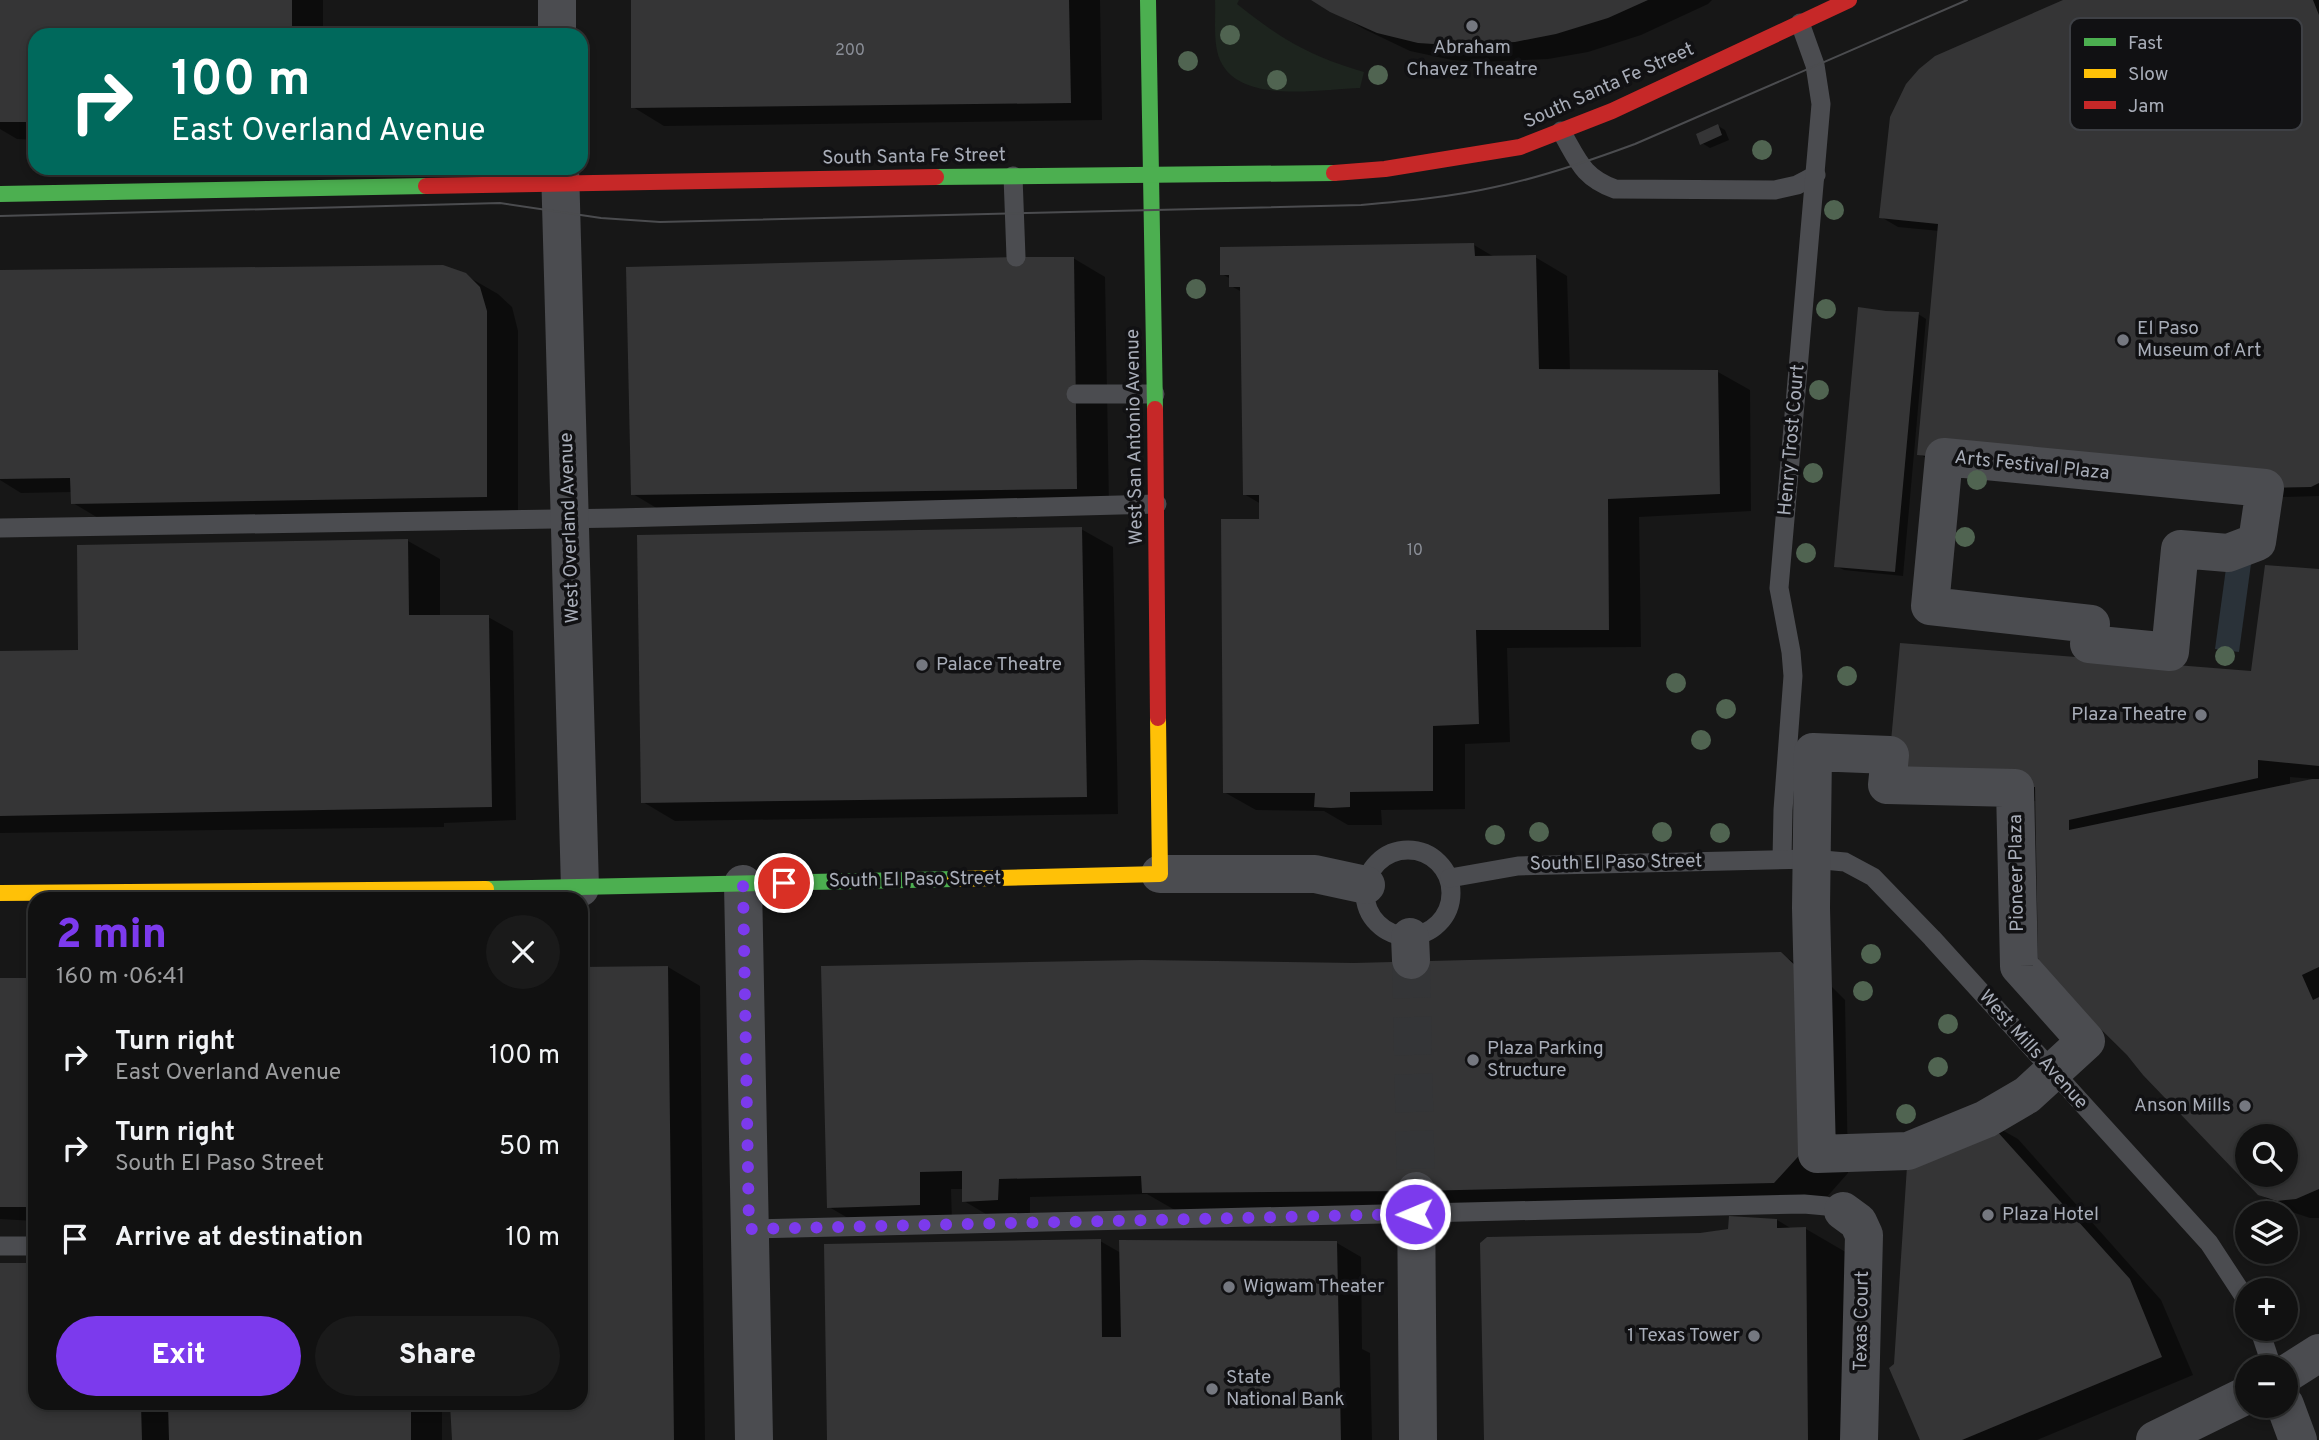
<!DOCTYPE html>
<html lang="en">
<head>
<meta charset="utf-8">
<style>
	body { margin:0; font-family:Overpass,sans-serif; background:#1a1a1a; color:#f1f3f6; height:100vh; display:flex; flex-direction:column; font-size:26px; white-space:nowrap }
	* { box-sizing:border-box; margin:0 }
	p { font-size:23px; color:#9c9d9f }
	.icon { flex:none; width:38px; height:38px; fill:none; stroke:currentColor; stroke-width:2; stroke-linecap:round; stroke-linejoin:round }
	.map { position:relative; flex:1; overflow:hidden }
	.side { position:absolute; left:28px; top:892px; width:560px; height:518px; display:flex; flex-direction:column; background:#111; border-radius:21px; box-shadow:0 4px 10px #0003,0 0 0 2px #303131 }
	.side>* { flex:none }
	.top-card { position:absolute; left:28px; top:28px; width:560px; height:147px; border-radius:21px; box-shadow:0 4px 10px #0003,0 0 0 2px #303131; background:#00695c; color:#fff; overflow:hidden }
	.tools { position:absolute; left:2235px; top:1124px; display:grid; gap:14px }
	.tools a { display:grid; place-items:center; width:63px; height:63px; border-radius:50%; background:#111; box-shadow:0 4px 10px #0003,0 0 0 2px #303131; font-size:35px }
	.pin { position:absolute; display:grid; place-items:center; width:60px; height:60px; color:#fff; margin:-30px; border:4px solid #fff; border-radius:50%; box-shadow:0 2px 7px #0007 }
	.me { position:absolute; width:77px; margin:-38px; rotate:269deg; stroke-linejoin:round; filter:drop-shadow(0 0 5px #0008) }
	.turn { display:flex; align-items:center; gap:24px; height:147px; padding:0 28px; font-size:32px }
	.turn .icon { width:91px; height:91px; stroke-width:2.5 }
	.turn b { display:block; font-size:49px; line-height:60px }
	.round { display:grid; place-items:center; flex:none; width:74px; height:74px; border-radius:37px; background:#1a1a1a }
	.summary { display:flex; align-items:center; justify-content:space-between; height:119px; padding:0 28px }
	h1 { font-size:42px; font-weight:800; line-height:52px; color:#7c3aed }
	.action { display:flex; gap:14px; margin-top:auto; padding:14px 28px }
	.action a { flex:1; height:80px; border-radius:42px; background:#7c3aed; color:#fff; font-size:28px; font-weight:800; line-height:80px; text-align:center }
	.action a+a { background:#1a1a1a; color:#f1f3f6 }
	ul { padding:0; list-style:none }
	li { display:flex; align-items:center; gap:21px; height:91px; padding:0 28px }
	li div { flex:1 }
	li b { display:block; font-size:26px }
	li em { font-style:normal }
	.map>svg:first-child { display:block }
	.green { fill:#1d241e }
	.water { fill:#2a3239 }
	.shadow { fill:#0007; fill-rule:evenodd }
	.building { fill:#353536; fill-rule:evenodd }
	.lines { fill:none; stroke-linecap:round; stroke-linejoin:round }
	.street-tunnel { stroke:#343537; stroke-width:38; stroke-dasharray:38 19; stroke-linecap:butt }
	.lane { stroke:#4b4c50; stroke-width:19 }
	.street { stroke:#4b4c50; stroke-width:38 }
	.fast { stroke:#4caf50; stroke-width:16 }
	.slow { stroke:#ffc107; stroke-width:16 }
	.jam { stroke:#c62828; stroke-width:16 }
	.tram { stroke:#4b4c4f; stroke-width:2 }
	.tree { fill:#506451 }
	.route { stroke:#7c3aed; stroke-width:12; stroke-dasharray:0 21.6 }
	.poi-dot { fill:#757880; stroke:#111113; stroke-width:2.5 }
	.labels { text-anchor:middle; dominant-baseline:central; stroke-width:7; stroke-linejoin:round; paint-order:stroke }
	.number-label { font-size:16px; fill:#8b8f98 }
	.poi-label { font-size:19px; fill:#a8adb8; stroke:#111113; text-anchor:start }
	.street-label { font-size:19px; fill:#a8adb8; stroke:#111113 }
	.key { fill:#111113; stroke:#3e4045; stroke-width:2 }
	.key-label { font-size:19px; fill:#a8adb8 }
</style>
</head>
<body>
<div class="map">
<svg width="2319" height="1440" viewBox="0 0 2319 1440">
	<rect width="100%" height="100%" fill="#171717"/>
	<path class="green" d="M1215,0H1239L1237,4C1281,39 1309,56 1364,72L1360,88C1322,89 1244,104 1222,64C1212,47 1216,19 1215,0Z"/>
	<path class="water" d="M2227,561L2251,564L2239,652L2215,649Z"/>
	<g class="shadow">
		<path d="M0,0H323V35H35V140L17,139L0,129Z"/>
		<path d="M633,0H1100L1102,120L664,126L633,107Z"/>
		<path d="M1314,0H1712L1708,4L1641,35L1588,52L1548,59L1482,62L1452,60L1410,51L1364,29Z"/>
		<path d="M2067,0H2319V496L2283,497L1935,463L1919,454L1940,231L1898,227L1881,217Z"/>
		<path d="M1718,126L1725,130L1729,140L1710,148L1702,143Z"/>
		<path d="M1474,245L1496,258L1535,257L1567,276L1570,371L1718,372L1750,390L1751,511L1639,517L1641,647L1507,648L1510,742L1465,744V809L1381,810L1382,825H1348L1324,811L1256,810L1224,792L1261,504L1244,494L1242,292L1231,286V279L1222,274Z"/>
		<path d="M1073,258L1105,277L1109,506L665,513L633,494Z"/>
		<path d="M0,272L465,275L498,294L512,307L518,331V514L105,522L73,503L72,492L21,493L0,480Z"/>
		<path d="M1918,314L1926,319L1903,576L1844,570L1836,566Z"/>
		<path d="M1081,529L1113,547L1118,814L675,821L643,802Z"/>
		<path d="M408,541L440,559V617H488L513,631L516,820L444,823V827L0,833V652H79Z"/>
		<path d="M2319,570V1218H2310L2292,1212L2259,1194L2144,1074L2037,801L1914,798L2253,673ZM2290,777L2313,779L2290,785ZM2247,1136H2286V1174H2247Z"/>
		<path d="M1780,954L1824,979L1845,1000L1848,1173L1818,1207L1187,1217L1147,1194L1030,1197V1217L996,1220L964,1201V1189H951L952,1223L860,1225L829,1207L1354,964Z"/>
		<path d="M668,967L700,986L705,1440H453L452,1404H581V968Z"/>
		<path d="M0,980H35V1221L0,1219Z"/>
		<path d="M1986,1121L2018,1139L2161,1300L2193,1375L2037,1440H1922L1896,1365Z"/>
		<path d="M1777,1220L1792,1229H1806L1849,1254L1851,1440H1486L1700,1234Z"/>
		<path d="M1100,1241L1121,1253L1337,1243L1361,1257L1362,1349L1370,1353L1372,1440H829Z"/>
		<path d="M0,1265H35V1404H442V1440H0Z"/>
	</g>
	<g class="building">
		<path d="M0,0H292V35H35V122H0Z"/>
		<path d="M631,0H1069L1071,103L631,108Z"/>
		<path d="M1311,0H1648L1608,18L1556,34L1515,42L1449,45L1418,43L1377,33L1330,12Z"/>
		<path d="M2063,0H2313L2319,15V483L2311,487L2265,488L1917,455L1938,224L1879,218L1890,117L1906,84L1919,69L1935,56Z"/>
		<path d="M1718,124L1722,135L1700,145L1696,134Z"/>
		<path d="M1474,243L1475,256L1536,255L1539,369L1718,370L1720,494L1608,499L1609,630H1476L1479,724L1433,726V791L1350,792V807L1331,808L1314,807L1315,793H1223L1221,519H1259V495H1243L1240,287H1229V275H1220V247Z"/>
		<path d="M1016,257H1074L1077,489L631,495L626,267Z"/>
		<path d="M443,265L466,273L480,287L487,311V497L71,504L70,478L0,479V270Z"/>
		<path d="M1858,307L1886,311L1919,312L1895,572L1834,567Z"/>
		<path d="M1082,527L1087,797L641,803L637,535Z"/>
		<path d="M408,539L409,615H489L492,807L0,816V651L78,650L77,545Z"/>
		<path d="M2265,565L2319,569V766L2258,760V778L2069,820V830L2312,779H2319V967L2302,975L2313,1000L2319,997V1189L2296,1199L2277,1201L2258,1195L2143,1075L2127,1055L2051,980L2041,966L2038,958L2035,787L1887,785L1900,643L2251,671ZM2247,1136H2286V1174H2247Z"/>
		<path d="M1781,952L1803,973L1806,1148L1774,1183L1416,1191L1142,1193L1141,1176L999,1179L998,1200L962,1202V1171L920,1172V1205L827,1208L821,966L1142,960L1354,963Z"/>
		<path d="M668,966L674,1440H452L450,1404H581V967Z"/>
		<rect x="0" y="978" width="35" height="229"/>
		<path d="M1986,1119L2130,1279L2162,1357L1962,1440H1920L1889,1368L1894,1364L1908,1151Z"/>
		<path d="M1729,1216L1777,1219V1228L1806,1227L1808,1440H1484L1480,1243L1487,1237L1700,1233L1728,1229Z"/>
		<path d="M1101,1239L1102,1337H1121L1119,1240L1337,1241L1341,1440H827L824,1244Z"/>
		<path d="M0,1263H35V1404H141L142,1440H0Z"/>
		<path d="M168,1404H411V1440H169Z"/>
	</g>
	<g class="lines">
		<path class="street-tunnel" d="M1411,960L1416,1191"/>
		<g class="lane">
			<path d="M1561,131C1578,160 1582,177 1615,189L1775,190L1797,185L1816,175"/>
			<path d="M1013,176L1016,257"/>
			<path d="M1076,394H1155"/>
			<path d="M0,528L617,518L1157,504"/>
			<circle cx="1408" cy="893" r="43"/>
			<path d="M1782,859L1783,810L1793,676L1791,652L1779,588L1821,104L1815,65L1800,23"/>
			<path d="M1450,878L1518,866L1812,859L1845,862L1873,877L1932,938L2209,1243L2247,1301"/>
			<path d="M749,1229L1804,1204L1826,1206L1843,1211"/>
			<path d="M0,1246H35"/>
			<path d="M2259,1328L2272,1367"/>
		</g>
		<g class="street">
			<path d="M557,0V35"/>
			<path d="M560,168L580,888"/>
			<path d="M1944,457L2265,488L2257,542L2228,553L2180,549L2170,652L2089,644L2091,624L1930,606Z"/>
			<path d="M1813,752L1890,755L1887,785L2015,788L2019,966L2086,1041L2027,1095L1986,1119L1908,1151L1817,1154L1811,908Z"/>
			<path d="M1160,874H1315L1366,885"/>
			<path d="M743,884L754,1440"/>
			<path d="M1410,937L1411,960"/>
			<path d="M1416,1191L1418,1440"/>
			<path d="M1843,1211L1858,1222L1864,1235L1859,1440"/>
			<path d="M2286,1374L2319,1353"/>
			<path d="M2285,1405L2298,1440"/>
			<path d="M2155,1440L2247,1395"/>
		</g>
		<g class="fast">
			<path d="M1148,0L1155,409"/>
			<path d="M936,177L1334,173"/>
			<path d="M0,194L426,186"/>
			<path d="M486,889L955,879"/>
		</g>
		<g class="slow">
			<path d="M955,879L1160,874L1158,718"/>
			<path d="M0,893L486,889"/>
		</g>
		<g class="jam">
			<path d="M1334,173L1385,169L1520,147L1612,111L1849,0"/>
			<path d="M426,186L936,177"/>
			<path d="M1155,409L1158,718"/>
		</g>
		<path class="tram" d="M0,216L500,203L601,218L660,222L1361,205C1406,201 1451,197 1495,187C1543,177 1589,161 1635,144L1967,0"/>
	</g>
	<g class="tree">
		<circle cx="1230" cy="35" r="10"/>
		<circle cx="1188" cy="61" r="10"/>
		<circle cx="1378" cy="75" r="10"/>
		<circle cx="1277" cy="80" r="10"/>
		<circle cx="1762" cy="150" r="10"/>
		<circle cx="1834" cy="210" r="10"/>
		<circle cx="1196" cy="289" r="10"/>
		<circle cx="1826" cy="309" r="10"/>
		<circle cx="1819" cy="390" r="10"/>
		<circle cx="1813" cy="473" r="10"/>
		<circle cx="1977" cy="480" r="10"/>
		<circle cx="1965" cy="537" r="10"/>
		<circle cx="1806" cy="553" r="10"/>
		<circle cx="2225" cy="656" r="10"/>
		<circle cx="1847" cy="676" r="10"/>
		<circle cx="1676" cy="683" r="10"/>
		<circle cx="1726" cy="709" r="10"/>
		<circle cx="1701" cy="740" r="10"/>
		<circle cx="1539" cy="832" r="10"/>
		<circle cx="1662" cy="832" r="10"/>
		<circle cx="1720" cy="833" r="10"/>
		<circle cx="1495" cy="835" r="10"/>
		<circle cx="1871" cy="954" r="10"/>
		<circle cx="1863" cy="991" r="10"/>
		<circle cx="1948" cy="1024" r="10"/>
		<circle cx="1938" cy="1067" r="10"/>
		<circle cx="1906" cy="1114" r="10"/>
	</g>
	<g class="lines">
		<path class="route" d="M784,883L743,884L749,1229L1415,1214"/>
	</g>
	<g class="poi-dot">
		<circle cx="1472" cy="26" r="7"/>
		<circle cx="2123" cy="340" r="7"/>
		<circle cx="922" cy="665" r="7"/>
		<circle cx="2201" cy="715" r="7"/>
		<circle cx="1473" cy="1060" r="7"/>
		<circle cx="2245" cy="1106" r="7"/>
		<circle cx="1988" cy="1215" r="7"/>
		<circle cx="1229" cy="1287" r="7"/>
		<circle cx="1754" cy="1336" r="7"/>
		<circle cx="1212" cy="1389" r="7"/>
	</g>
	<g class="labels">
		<g class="number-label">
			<text x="850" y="51">200</text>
			<text x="1415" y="551">10</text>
		</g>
		<g class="poi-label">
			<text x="1472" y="48" text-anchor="middle">Abraham<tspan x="1472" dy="22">Chavez Theatre</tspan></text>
			<text x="2137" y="329">El Paso<tspan x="2137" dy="22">Museum of Art</tspan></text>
			<text x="936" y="665">Palace Theatre</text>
			<text x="2187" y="715" text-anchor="end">Plaza Theatre</text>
			<text x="1487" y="1049">Plaza Parking<tspan x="1487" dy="22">Structure</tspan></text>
			<text x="2231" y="1106" text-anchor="end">Anson Mills</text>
			<text x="2002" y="1215">Plaza Hotel</text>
			<text x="1243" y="1287">Wigwam Theater</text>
			<text x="1740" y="1336" text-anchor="end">1 Texas Tower</text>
			<text x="1226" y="1378">State<tspan x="1226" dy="22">National Bank</tspan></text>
		</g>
		<g class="street-label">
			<text transform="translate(1609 86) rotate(-24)">South Santa Fe Street</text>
			<text transform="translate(914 157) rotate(-1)">South Santa Fe Street</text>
			<text transform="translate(1135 437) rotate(-91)">West San Antonio Avenue</text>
			<text transform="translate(1792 440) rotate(-85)">Henry Trost Court</text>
			<text transform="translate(2032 466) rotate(6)">Arts Festival Plaza</text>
			<text transform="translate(570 528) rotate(-92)">West Overland Avenue</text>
			<text transform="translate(1616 863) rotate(-1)">South El Paso Street</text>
			<text transform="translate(2017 873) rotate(-91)">Pioneer Plaza</text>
			<text transform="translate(915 880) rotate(-1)">South El Paso Street</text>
			<text transform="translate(2033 1050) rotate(48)">West Mills Avenue</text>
			<text transform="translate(1862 1321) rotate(-89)">Texas Court</text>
		</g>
	</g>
	<rect x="2070" y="18" width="232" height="112" rx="10" class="key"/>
	<rect x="2084" y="38" width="32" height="8" fill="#4caf50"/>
	<rect x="2084" y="69" width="32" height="9" fill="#ffc107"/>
	<rect x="2084" y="101" width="32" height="8" fill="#c62828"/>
	<g class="key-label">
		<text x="2128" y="49">Fast</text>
		<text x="2128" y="80">Slow</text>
		<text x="2128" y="112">Jam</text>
	</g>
</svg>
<div class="tools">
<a><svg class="icon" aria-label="search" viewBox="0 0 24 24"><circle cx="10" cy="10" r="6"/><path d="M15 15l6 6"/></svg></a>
<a><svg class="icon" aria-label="layers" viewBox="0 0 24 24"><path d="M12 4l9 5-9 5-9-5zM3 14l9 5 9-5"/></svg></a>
<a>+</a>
<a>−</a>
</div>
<div class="pin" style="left:784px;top:883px;background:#d93025"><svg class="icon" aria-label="arrive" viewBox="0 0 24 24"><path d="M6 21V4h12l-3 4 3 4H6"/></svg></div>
<svg class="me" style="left:1415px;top:1214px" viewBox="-20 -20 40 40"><circle r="17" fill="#7c3aed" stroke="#fff" stroke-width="3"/><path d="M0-11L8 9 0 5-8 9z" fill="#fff"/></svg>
<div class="top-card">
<div class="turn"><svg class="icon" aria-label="right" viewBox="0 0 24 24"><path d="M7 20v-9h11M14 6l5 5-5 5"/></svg><div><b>100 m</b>East Overland Avenue</div></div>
</div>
<section class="side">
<div class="summary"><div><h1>2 min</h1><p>160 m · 06:41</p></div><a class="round"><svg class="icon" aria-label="close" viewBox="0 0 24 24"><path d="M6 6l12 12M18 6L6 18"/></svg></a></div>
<ul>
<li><svg class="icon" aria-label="right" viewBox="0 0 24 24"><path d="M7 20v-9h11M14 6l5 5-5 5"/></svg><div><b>Turn right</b><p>East Overland Avenue</p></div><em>100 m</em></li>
<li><svg class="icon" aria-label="right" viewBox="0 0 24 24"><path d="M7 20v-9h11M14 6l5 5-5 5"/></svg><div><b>Turn right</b><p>South El Paso Street</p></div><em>50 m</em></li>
<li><svg class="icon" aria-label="arrive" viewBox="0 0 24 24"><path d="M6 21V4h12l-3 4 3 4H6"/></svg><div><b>Arrive at destination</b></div><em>10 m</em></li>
</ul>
<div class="action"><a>Exit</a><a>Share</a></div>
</section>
</div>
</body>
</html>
